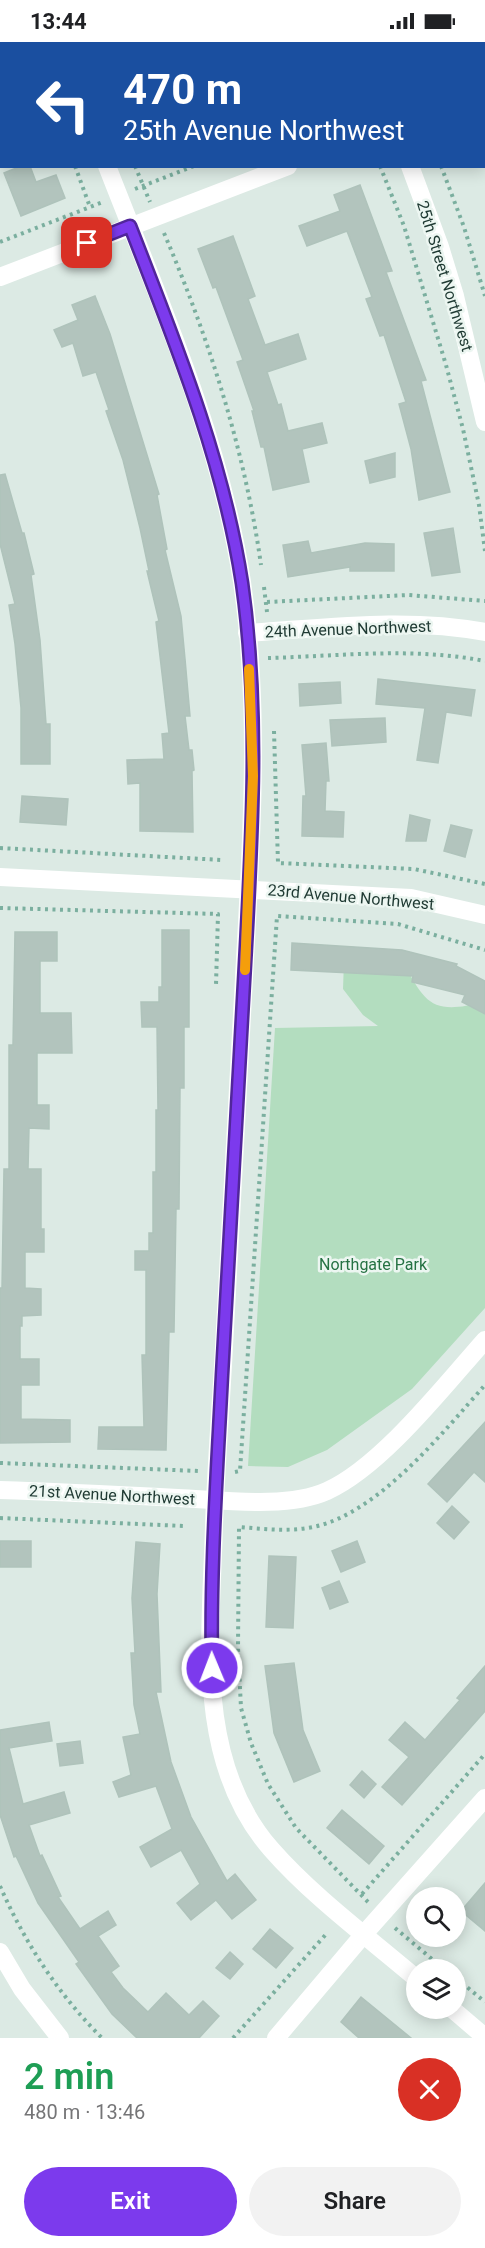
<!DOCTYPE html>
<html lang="en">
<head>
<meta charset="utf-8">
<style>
	body { margin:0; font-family:Roboto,sans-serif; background:#f2f2f2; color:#202124; height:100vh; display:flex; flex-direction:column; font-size:22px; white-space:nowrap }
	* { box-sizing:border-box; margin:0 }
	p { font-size:20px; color:#757577 }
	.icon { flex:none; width:33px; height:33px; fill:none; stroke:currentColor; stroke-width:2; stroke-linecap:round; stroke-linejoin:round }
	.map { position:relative; height:1996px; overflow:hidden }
	.details { display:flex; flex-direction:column; background:#fff; flex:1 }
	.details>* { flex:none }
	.guide { position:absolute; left:0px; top:0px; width:486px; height:126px; box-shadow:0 3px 15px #0003; background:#1a4fa0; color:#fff; overflow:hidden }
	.fabs { position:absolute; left:406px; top:1845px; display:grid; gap:12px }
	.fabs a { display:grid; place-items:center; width:60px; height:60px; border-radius:50%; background:#fff; box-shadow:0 3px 15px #0003; font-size:30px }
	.pin { position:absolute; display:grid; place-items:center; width:51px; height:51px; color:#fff; margin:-26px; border-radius:12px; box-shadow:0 3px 9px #0006 }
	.me { position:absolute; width:66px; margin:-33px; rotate:359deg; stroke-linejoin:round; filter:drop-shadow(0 0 4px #0008) }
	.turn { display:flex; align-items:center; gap:21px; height:126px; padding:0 24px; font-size:27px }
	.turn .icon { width:78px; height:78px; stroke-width:2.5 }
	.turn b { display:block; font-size:42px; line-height:51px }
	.round { display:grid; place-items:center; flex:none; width:63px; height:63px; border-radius:32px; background:#f2f2f2 }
	.summary { display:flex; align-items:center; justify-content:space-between; height:102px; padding:0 24px }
	h1 { font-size:36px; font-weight:600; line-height:45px; color:#1e9e55 }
	.action { display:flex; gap:12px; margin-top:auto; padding:12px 24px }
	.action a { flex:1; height:69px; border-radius:36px; background:#7c3aed; color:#fff; font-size:24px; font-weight:600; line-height:69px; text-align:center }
	.action a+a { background:#f2f2f2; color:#202124 }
	.status { display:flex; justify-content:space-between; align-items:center; height:42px; padding:0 30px; background:#fff; direction:ltr }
	.status svg { height:16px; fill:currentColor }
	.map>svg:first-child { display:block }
	.green { fill:#b3ddbf }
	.building { fill:#b2c4bd; stroke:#afc3bb; stroke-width:1.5 }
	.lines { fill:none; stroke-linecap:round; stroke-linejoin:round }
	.path { stroke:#7baf9f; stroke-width:4; stroke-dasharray:3 4.5; stroke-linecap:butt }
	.minor { stroke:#fff; stroke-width:18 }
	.route-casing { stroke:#51269a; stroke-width:15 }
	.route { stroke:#7c3aed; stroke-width:10 }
	.slow { stroke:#f59e0b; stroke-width:10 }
	.labels { text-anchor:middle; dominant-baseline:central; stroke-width:5; stroke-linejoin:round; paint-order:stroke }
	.street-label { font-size:16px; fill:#1e3932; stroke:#ecf6f1 }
	.park-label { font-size:16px; fill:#267244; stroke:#ecf6f1 }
</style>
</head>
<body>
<div class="status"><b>13:44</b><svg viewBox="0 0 49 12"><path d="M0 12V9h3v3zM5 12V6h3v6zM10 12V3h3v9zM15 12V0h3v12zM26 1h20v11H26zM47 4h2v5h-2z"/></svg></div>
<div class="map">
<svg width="485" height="1996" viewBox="0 0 485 1996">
	<rect width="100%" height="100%" fill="#dceae4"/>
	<path class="green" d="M344,919H403C426,965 434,972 485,960V1266L412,1347L327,1408L288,1425L248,1424L275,986L378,984L363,973L343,947Z"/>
	<g class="building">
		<path d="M21,124H30L36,140L56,133L65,156L21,174L4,131Z"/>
		<path d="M360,143L392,229L386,230L426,338L421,339L450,450L419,458L411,407L399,362L406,360L384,293L380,294L366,257L372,255L347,189L307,204L299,184L340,169L334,153Z"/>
		<path d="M233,194L255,254L248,257L265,303L298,292L306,317L267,330L278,363L281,362L288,389L322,381L327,401L302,407L309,440L273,448L264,405H261L252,369H254L237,320L243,318L216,245L213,246L198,207Z"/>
		<path d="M95,254L110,292L159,452L157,453L167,507L165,508L181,574L185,617L190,674H185L189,708H192L194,728L192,729L193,790L140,789V741L128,742L127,718L164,717L162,692L169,691L156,580L159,579L147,529H149L140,486L123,418L106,369L109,368L96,330L83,334L73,301L62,305L54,288L78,278L72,263Z"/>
		<path d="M395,411V435L370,441L365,419Z"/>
		<path d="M5,432L22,491H24L34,532L31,533L40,598L46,682H50V722H21V666L15,602L9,563L15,562L0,502V433Z"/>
		<path d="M453,486L460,530L432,534L424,491Z"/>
		<path d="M308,499L311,511L365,501L394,502V529H350V525L288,535L283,503Z"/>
		<path d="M378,637L475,648L471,674L446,670L438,721L417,718L425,666L376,662Z"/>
		<path d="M340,640L341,661L300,664L299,642Z"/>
		<path d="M385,676L386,700L332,704L330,678Z"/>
		<path d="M326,701L329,739H326L325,769L344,770L343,795L302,794L303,754H306L302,703Z"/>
		<path d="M22,754L68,757L66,783L20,780Z"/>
		<path d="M410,773L430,778L426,799H406Z"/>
		<path d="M451,783L472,788L465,815L444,809Z"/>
		<path d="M162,888H189V985H184V1046H180L179,1167H176L174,1290H169L166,1408L98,1407L99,1385H144L142,1313H146V1228H135V1209H149V1191H153V1130H156V1068H158L157,985H142L141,960H159V945H162Z"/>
		<path d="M15,890H57V919H40V971H71L72,1011H37V1063H49V1087L29,1086L28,1127H41V1187H44V1210H25V1246L41,1247V1273L22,1274V1284H20V1317H39V1343H21V1377L70,1378V1400L0,1401V1246H2L4,1127H9V1003H13Z"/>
		<path d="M292,901L402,908L457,922L456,924L485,939V972L462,960L465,953L412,940L413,934L291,928Z"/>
		<path d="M485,1380V1440L474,1430L447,1460L428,1442Z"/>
		<path d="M452,1464L469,1480L454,1497L437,1481Z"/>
		<rect x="0" y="1499" width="31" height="26"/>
		<path d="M357,1499L365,1520L341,1530L332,1509Z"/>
		<path d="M136,1500L160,1502L157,1552L161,1650H156L171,1720L191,1775L227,1839L235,1832L256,1858L232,1877L216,1858L191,1878L177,1861L200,1842L181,1808L151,1825L140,1805L172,1787L156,1744L119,1755L113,1740L131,1733L123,1695L140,1692L134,1663L131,1611H135L132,1556Z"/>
		<path d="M269,1514L296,1515L293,1586L266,1585Z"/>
		<path d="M339,1539L348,1560L330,1567L322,1546Z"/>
		<path d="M294,1621L303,1688L320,1729L294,1740L274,1691L265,1624Z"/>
		<path d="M485,1624V1669L402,1763L382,1745L409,1715L389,1698L405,1680L425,1698L460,1658L457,1656Z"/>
		<path d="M49,1680L52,1699L9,1706L23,1762L64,1750L70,1771L29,1783L40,1814L42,1813L61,1854L58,1855L80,1887L108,1869L116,1883L98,1894L119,1924L111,1930L123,1946L148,1970L166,1951L189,1973L203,1959L219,1974L199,1996H137L112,1972L76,1922L79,1920L38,1861L16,1814L14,1815L0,1773V1688Z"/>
		<path d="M80,1699L83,1721L60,1724L57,1702Z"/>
		<path d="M362,1729L376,1742L364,1756L350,1743Z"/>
		<path d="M342,1768L384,1804L369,1822L327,1786Z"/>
		<path d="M485,1841V1889L461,1869Z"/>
		<path d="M270,1887L293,1906L276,1926L253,1907Z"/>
		<path d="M230,1910L243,1922L230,1937L216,1926Z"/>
		<path d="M361,1955L411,1996H359L341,1980Z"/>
	</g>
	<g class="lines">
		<g class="path">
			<path d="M28,0V2"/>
			<path d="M87,0L88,2"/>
			<path d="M331,0V2"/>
			<path d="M391,0L392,2"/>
			<path d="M484,12H485"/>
			<path d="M75,124L90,165"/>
			<path d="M135,124L150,160"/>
			<path d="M380,124L404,184L446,323L463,387L479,463L485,509"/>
			<path d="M441,124L464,185L485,254"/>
			<path d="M135,147L194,124"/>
			<path d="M164,191C209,297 245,409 261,523"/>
			<path d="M0,200L103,160"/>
			<path d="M264,545L267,570"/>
			<path d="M267,560L408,553L485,559"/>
			<path d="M268,616C341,614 413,605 485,619"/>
			<path d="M274,689L278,821L414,827L485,842"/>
			<path d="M0,806L222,818"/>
			<path d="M0,866L218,872L216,943"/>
			<path d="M0,1421L198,1429"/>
			<path d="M235,1430L240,1429L277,874L398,882L485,908"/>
			<path d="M0,1476L184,1484"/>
			<path d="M0,1844C25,1901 58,1952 102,1996"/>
			<path d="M362,1852L485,1712"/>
			<path d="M368,1860L296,1786L268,1742L251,1701L241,1666L238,1606L239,1485C264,1487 288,1490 313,1485C378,1472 443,1390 485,1343"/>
			<path d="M395,1886L445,1928"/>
			<path d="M456,1936L485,1960"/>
			<path d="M233,1996L328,1890"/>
		</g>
		<g class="minor">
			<path d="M59,0L60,2"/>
			<path d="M361,0V2"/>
			<path d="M484,49L485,48"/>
			<path d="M107,124C160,260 220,396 242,540C261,671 251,805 244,936C237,1058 231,1181 224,1304C221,1364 216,1424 214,1484C211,1592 194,1719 271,1807C312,1854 369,1896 417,1937"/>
			<path d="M410,124L440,205L455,254L485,380"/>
			<path d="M0,235L288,124"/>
			<path d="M247,591C326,586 407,575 485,590"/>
			<path d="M0,835L411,856L485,873"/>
			<path d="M0,1448C59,1450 119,1453 178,1456C222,1458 287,1467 327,1449C381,1425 445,1343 485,1298"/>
			<path d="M0,1910L22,1947L60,1996"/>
			<path d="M451,1966L485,1995"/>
			<path d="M276,1996L364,1892L485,1756"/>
		</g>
	</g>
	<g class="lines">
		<g class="route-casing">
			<path id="route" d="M87,201L130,184C175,300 223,417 242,541C260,667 252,795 245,922C238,1059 230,1196 222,1333C217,1431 210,1528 212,1626"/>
		</g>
		<use href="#route" class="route"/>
		<path class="slow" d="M245,928L253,734L249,627"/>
	</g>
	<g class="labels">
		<g class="street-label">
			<text transform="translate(445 234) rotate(73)">25th Street Northwest</text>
			<text transform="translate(348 587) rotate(-2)">24th Avenue Northwest</text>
			<text transform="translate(351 855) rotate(5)">23rd Avenue Northwest</text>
			<text transform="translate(112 1453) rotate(3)">21st Avenue Northwest</text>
		</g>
		<g class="park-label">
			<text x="373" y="1222">Northgate Park</text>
		</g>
	</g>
</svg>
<div class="fabs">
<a><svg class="icon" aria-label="search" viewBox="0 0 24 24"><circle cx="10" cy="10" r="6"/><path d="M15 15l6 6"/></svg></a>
<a><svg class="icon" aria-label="layers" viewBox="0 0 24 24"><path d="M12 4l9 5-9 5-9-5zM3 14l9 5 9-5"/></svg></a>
</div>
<div class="pin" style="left:87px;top:201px;background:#d93025"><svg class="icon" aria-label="arrive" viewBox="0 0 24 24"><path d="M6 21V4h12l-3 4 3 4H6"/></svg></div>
<svg class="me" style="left:212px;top:1626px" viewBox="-20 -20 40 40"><circle r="17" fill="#7c3aed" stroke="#fff" stroke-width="3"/><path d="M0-11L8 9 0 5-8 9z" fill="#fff"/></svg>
<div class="guide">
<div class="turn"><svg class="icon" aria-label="left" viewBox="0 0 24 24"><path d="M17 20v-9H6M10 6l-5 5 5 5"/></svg><div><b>470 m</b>25th Avenue Northwest</div></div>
</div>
</div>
<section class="details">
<div class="summary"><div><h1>2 min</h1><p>480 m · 13:46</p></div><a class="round" style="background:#d93025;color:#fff"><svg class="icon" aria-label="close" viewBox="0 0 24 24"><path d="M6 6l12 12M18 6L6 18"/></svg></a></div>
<div class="action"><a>Exit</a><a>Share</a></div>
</section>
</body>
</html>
